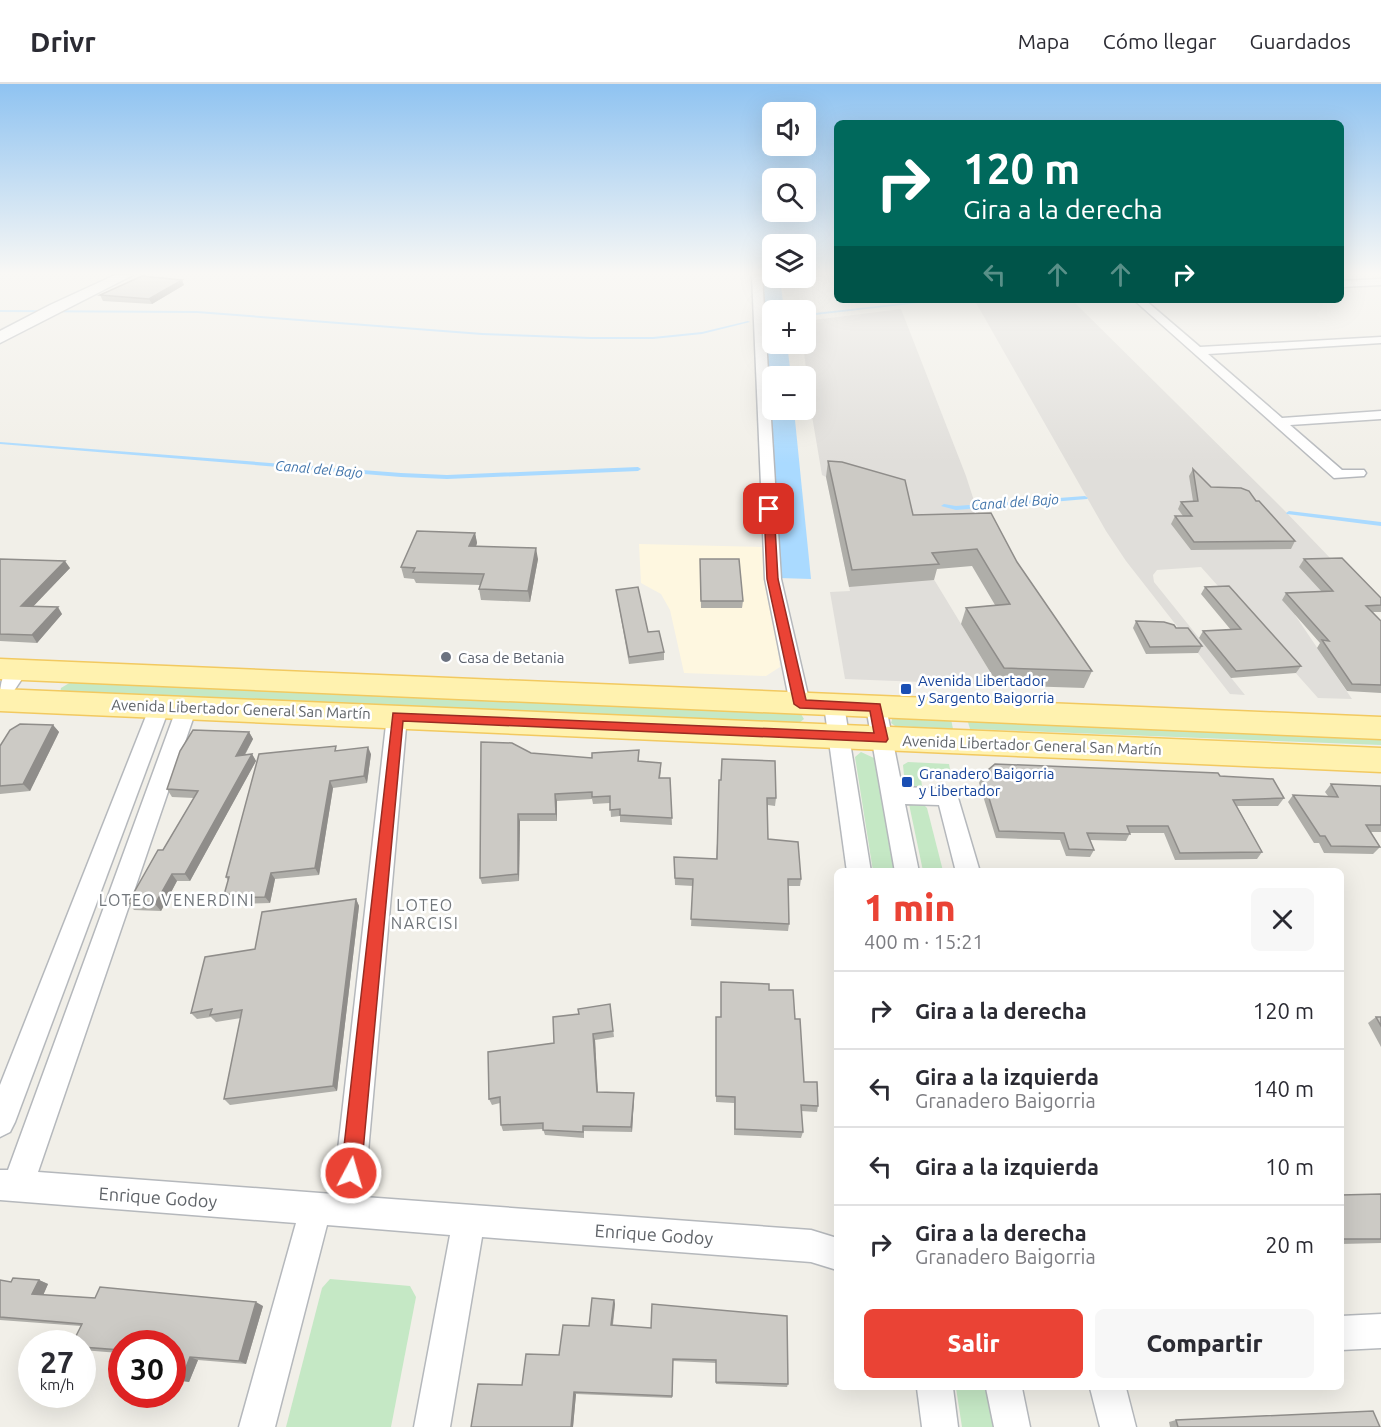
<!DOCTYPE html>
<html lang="es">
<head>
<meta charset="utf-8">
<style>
	body { margin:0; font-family:Ubuntu,sans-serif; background:#f7f7f7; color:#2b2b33; height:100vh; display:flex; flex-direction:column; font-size:22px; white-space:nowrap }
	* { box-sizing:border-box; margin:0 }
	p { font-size:20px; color:#7c7c81 }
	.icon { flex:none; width:33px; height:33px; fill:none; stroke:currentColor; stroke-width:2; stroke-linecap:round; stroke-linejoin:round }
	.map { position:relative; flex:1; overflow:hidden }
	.details { position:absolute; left:834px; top:784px; width:510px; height:522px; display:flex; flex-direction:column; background:#fff; border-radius:9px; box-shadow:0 6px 24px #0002 }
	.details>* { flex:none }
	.top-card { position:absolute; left:834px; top:36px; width:510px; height:183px; border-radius:9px; box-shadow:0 6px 24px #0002; background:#00695c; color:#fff; overflow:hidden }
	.fabs { position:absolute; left:762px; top:18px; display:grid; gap:12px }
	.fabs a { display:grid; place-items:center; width:54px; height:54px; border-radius:9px; background:#fff; box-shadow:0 6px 24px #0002; font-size:30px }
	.speed { position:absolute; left:18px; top:1246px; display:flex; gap:12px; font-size:30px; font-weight:700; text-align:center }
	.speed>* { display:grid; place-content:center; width:78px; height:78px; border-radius:50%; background:#fff; box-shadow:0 6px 24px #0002; line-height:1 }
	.speed small { font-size:15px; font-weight:400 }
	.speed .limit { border:9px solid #d22; background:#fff; color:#111 }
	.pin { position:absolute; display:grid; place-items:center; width:51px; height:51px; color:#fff; margin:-26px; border-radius:12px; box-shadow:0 3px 9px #0006 }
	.me { position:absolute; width:66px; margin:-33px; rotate:6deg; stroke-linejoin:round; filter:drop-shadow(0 0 4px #0008) }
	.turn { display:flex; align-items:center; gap:21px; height:126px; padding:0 30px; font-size:27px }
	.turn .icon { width:78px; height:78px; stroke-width:2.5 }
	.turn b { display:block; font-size:42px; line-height:51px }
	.lanes { display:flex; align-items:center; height:57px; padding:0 30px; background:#0003; justify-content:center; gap:30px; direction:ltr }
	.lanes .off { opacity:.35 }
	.round { display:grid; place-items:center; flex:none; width:63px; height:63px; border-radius:9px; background:#f7f7f7 }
	.head { display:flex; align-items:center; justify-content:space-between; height:102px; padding:0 30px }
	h1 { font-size:36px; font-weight:800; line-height:45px; color:#ea4335 }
	.cta { display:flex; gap:12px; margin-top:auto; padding:12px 30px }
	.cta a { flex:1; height:69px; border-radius:9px; background:#ea4335; color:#fff; font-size:24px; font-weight:800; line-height:69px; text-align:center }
	.cta a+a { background:#f7f7f7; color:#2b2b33 }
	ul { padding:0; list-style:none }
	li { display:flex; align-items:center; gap:18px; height:78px; padding:0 30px; border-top:2px solid #e1e1e2 }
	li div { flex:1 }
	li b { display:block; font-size:22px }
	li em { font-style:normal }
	header { display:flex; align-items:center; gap:36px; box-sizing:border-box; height:84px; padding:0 30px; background:#fff; border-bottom:2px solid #e1e1e2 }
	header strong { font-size:28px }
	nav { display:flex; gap:33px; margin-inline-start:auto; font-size:21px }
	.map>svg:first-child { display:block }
	.commercial { fill:#fef7e0 }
	.industrial { fill:#e0deda }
	.green { fill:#c5e8c5 }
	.water { fill:#aadaff }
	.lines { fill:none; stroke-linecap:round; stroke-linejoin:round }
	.stream { fill:#aadaff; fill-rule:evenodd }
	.street-casing { stroke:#b5b8bc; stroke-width:3 }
	.secondary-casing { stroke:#b6babf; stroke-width:3 }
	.primary-casing { stroke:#f2c960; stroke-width:3 }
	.street { fill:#fff; fill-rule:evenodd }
	.secondary { fill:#fff; fill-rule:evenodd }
	.primary { fill:#fff2af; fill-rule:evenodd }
	.wall { fill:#afaea9 }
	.shaded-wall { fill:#8f8d8a }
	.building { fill:#cccac5; stroke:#8f8d8a; stroke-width:1.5 }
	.route { fill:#ea4335; stroke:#982c22; stroke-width:1.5 }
	.worship-dot { fill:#6b7280; stroke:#fff; stroke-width:2 }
	.transit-dot { fill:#1a4fb4; stroke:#fff; stroke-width:2 }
	.labels { text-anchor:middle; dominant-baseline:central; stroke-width:5; stroke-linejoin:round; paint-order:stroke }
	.far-water-label { font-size:14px; font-style:italic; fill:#4174aa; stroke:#fff }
	.worship-label { font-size:15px; fill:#5b616d; stroke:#fff; text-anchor:start }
	.transit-label { font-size:15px; fill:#164399; stroke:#fff; text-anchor:start }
	.street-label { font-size:15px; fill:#5f6368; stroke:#fff }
	.neighbourhood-label { font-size:16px; letter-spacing:1.5px; fill:#70757a; stroke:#fff }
	.near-street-label { font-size:18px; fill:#5f6368; stroke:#fff }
</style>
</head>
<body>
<header>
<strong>Drivr</strong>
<nav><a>Mapa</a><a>Cómo llegar</a><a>Guardados</a></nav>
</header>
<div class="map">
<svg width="1381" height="1343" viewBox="0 0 1381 1343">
	<rect width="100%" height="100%" fill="#f1efe8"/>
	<path class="commercial" d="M639,460L765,463L780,583L766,592L684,589L670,526L661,510L641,499Z"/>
	<g class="industrial">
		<path d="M991,216H1072L1283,425L1381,527L1295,531L1352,615L1318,614L1201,483L1157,486L1153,491L1154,498L1245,611L1230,610L1126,477L1106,447L975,217Z"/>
		<path d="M901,225L966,392L977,426L1002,475L924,479L998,601L845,595L830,508L850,507L826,393L822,391L812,332L803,260H806V237Z"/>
	</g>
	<g class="green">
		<path d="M71,598L797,628L801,630L804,635L799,639L60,609L61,604Z"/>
		<path d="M893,632L951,635L953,645L895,642L891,639Z"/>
		<path d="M967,635L1381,652V661L970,645Z"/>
		<path d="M861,668L874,674L894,787H873L855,673Z"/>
		<path d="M908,678L949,680L952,696L921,695L922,702L910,704L905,701L903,681Z"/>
		<path d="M914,718L922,719L927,724L943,787H923L909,720Z"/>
		<path d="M330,1195L410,1202L416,1213L391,1343H286L322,1204Z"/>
		<path d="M956,1304H987L994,1343H962Z"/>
	</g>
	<path class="water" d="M763,191L780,194L784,226H772V260H787L791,292H772V326H794L811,495L779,494Z"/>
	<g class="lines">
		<g class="stream">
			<path d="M932,216H944L806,232V230Z"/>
			<path d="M0,226L197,227L482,249L590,253H653L702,248L748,237L750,238L702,250L653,255H590L482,251L197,229L0,228Z"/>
			<path d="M0,358L401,389L447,391L638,383L641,385L638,387L447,395L401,393L0,360Z"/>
			<path d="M1085,412L1088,414L1087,415L956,426L941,422L944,420L956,422Z"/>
			<path d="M1289,427L1381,438V442L1287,430L1286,429Z"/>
		</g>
		<g class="street-casing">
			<g id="street">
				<path d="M752,191H762L781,495L810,620L807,625L800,627L793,625L790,620L765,495Z"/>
				<path d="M1381,195V201L1341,203V197Z"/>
				<path d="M1134,216H1145L1200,263L1381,253V259L1208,270L1282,334L1381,327V335L1290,341L1342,386H1364L1366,389L1364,392L1334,394Z"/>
				<path d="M18,580L25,582L28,586L7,617L0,619C0,603 0,585 18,580Z"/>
				<path d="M834,614L841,616L844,621L871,788H847L824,621L827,616Z"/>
				<path d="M160,615L167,617L170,622L15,1038L10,1048L0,1053V1001L150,622L153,617Z"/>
				<path d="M187,616L194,618L197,623L38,1088L333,1110L387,632L390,627L397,625L404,627L407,632L364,1113L811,1146L837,1154V1186L811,1178L482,1153L450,1343H414L450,1151L327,1141L275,1343H239L296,1139L0,1116V1086H8L177,623L180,618Z"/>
				<path d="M876,616L883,618L886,623L902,703L948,705L956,707L980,788H956L939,721L905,720L919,788H895L866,623L869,618Z"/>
				<path d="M1381,1230V1264L1341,1266V1232Z"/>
				<path d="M917,1304H953L958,1343H922Z"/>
				<path d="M986,1304H1022L1030,1343H994Z"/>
				<path d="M1090,1304H1126L1136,1343H1100Z"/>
			</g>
		</g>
		<g class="secondary-casing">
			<path id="secondary" d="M115,191H133L0,259V247L50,221Z"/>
		</g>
		<g class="primary-casing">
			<g id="primary">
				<path d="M0,575L1381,633V655L0,595Z"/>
				<path d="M0,605L1381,664V688L0,627Z"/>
			</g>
		</g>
		<use href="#street" class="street"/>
		<use href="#secondary" class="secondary"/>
		<use href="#primary" class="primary"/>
	</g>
	<g class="wall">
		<path d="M184,201L152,220L103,217L100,211Z"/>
		<path d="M828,377L913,431L1017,478L1092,587L1084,604L998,601L961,540L966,524L995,521L972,482L937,485L934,496L849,503L826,393Z"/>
		<path d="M1193,385L1211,403L1256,417L1295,457L1291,465L1191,466L1171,440L1175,432H1183L1178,425L1181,418L1193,417L1189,392Z"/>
		<path d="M475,449L477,459L476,463L538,475L530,518L481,516L479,505L480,501L416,499L414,495L404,494L401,483Z"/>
		<path d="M0,475L70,484L33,522L62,530L37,559L0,557Z"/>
		<path d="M700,475L743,517L742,524H701Z"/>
		<path d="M1304,475L1381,514V528H1373L1381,537V609L1347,607L1317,564L1320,559L1282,516L1286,509L1322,508L1299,483Z"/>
		<path d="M1205,503L1301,582L1296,589L1231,594L1199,554L1203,547L1231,546L1201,510Z"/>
		<path d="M616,506L664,568V576L629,580Z"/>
		<path d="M1136,537L1176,544L1202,562L1198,569L1146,570L1133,544Z"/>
		<path d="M53,641L59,648L30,707L0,710V662Z"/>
		<path d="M249,648L253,655L245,671L252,670L256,677L190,797H177L161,827L134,826L128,819L163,766L194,714L172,713L167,705Z"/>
		<path d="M639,666V677L661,686L660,694H670L672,741L620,738V732L611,733L610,719L593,720L592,715L557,717V737H520L519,797L482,800L480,794L531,669L592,674Z"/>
		<path d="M338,667L371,670L367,699L333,704L319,791L275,795L270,819L237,820L235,817L229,818L224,811L228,797L226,793Z"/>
		<path d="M982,691L1220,692L1284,714L1278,722H1237L1262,768L1257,775L1175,776L1164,749H1130L1126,757L1090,756L1094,766L1090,773L1066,772L1060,756L996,754L979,699Z"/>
		<path d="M721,696L776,714L775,722L768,721V755L801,795L800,802H788L789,840L788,847L691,842L693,802L675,801L674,773L716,775Z"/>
		<path d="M1331,700L1381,702V748H1371L1380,763L1373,770L1324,769L1319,759H1314L1288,718L1293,711L1328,712L1325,708Z"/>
		<path d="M356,815L359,822L337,1007L230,1021L224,1015L241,934L216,938L211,933L197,935L191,929L255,865Z"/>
		<path d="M769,906L795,935L804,998L818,1022L817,1028L801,1027L803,1048L801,1054L734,1051V1019L716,1018V939L721,933Z"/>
		<path d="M610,920L614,953L595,956L598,1008L634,1014L632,1048L584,1047V1054L545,1051L543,1045L503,1047L501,1041L500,1019L492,1021L489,1015L554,959L579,930Z"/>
		<path d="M1376,933H1381V963L1368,939Z"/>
		<path d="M1381,1110V1159L1341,1160V1111Z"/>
		<path d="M0,1196L11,1198L39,1196L48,1200L43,1211L263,1222L246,1280L198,1276L189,1298L172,1297V1260H122V1292H119L110,1289L119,1269L82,1266L81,1242L0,1236Z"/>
		<path d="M614,1216L615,1220L613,1241L788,1300L787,1303L716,1300V1279L673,1277L672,1314L576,1310L573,1343H471L559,1271Z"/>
		<path d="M1176,1336L1380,1343H1170L1169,1338Z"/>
	</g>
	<g class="shaded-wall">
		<path d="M182,196L184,201L152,220L149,215Z"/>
		<path d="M475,449L477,459L472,473L469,462Z"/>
		<path d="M536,464L538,475L530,518L528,507Z"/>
		<path d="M65,477L70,484L27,529L21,522Z"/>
		<path d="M58,523L62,530L37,559L32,551Z"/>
		<path d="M53,641L59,648L30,707L23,700Z"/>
		<path d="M249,648L253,655L240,679L236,672Z"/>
		<path d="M368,663L371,670L367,699L364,692Z"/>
		<path d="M252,670L256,677L190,797L185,790Z"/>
		<path d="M330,697L333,704L319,791L315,784Z"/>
		<path d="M555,710L557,717V737L556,730Z"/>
		<path d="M518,730L520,737L519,797L518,790Z"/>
		<path d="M271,789L275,795L270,819L265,813Z"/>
		<path d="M172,790L177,797L161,827L155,820Z"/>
		<path d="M356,815L359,822L337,1007L333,1002Z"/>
		<path d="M593,950L595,956L598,1013L597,1008Z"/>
		<path d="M634,1009V1014L632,1048L631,1043Z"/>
		<path d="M39,1196L48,1200L42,1214L32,1210Z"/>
		<path d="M614,1216L615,1220L612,1244L611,1241Z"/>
		<path d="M256,1218L263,1222L246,1280L239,1277Z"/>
		<path d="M190,1273L198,1276L189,1298L181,1296Z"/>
		<path d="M574,1308L576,1310L573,1343H571Z"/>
	</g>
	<g class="building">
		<path d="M142,192L182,196L149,215L100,211Z"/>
		<path d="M828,377L842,378L905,396L913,431L991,429L1017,478L1092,587L1004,584L966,524L1010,520L977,465L932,469L939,480L852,486Z"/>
		<path d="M1193,385L1211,403L1241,404L1249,407L1256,417H1259L1295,457L1194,458L1175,432H1192L1181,418L1198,417Z"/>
		<path d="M417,447L475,449L469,462L536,464L528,507L479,505L484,490L413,488L415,484L401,483Z"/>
		<path d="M1342,474L1381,514V521L1366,522L1381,537V601L1352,600L1322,556L1329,557L1286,509L1333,507L1304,475Z"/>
		<path d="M0,475L65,477L21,522L58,523L32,551L0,550Z"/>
		<path d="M700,475H739L743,517H701Z"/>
		<path d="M1229,502L1301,582L1236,587L1203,547L1241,545L1205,503Z"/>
		<path d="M638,503L648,548L659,547L664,568L629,573L616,506Z"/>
		<path d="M1136,537L1164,538L1174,541L1176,544H1188L1202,562L1150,563Z"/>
		<path d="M20,640L53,641L23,700L0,702V662L10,646Z"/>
		<path d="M193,646L249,648L236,672L252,670L185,790H172L155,820L128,819L158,766H163L198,707L167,705L180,667Z"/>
		<path d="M481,658L512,659L531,669L592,674V669L639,666L638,677L661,679L659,694H670L672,734L620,731V725L610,726V712L592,713V708L555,710L556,730H518V790L480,794Z"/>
		<path d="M336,662L335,667L368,663L364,692L330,697L315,784L271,789L265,813L232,814L234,810L224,811L229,793H226L259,670Z"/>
		<path d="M722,675L775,677L776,714H767L768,755L798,758L801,795H788L789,840L691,835L693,795L675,794L674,773L717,775L719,696H721Z"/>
		<path d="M995,680L1218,689L1220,692L1273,695L1284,714L1233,716L1262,768L1180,769L1168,742H1127L1130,750L1087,749L1094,766L1069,765L1064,749L999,747L982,691Z"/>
		<path d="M1331,700L1381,702V741H1366L1380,763L1331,762L1325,752H1320L1293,711L1338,713Z"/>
		<path d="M356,815L333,1002L224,1015L242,926L210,931L212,925L191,929L205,873L255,865L262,828Z"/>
		<path d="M721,898L769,900V906H793L795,935H800L804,998H817L818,1022L801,1021L803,1048L735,1045V1013L716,1012V933H721Z"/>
		<path d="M610,920L613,947L593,950L597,1008L634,1009L631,1043L583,1042V1048L543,1046V1039L501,1041L500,1013L489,1015L488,968L554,959L553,933L579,930L578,925Z"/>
		<path d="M1376,933H1381V942Z"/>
		<path d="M1381,1110V1155H1341V1111Z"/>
		<path d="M13,1194L39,1196L32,1210L95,1214L100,1203L256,1218L239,1277L190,1273L181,1296L172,1295V1260H122V1290L110,1289L120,1266L82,1263V1260H72L82,1240L0,1233V1196L11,1198Z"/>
		<path d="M592,1214L614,1216L611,1241L651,1244L652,1220L787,1232L788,1300L716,1298V1276L673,1275L672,1312L574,1308L571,1343H471L478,1300L522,1301L526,1270L559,1271L563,1241L589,1242Z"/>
		<path d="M1373,1327L1380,1343H1178L1176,1336Z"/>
	</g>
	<linearGradient id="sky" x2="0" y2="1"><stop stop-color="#8fc3f1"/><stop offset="0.5" stop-color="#f9f8f5"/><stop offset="1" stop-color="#f9f8f5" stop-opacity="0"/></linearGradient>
	<rect width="1381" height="379" fill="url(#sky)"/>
	<path class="route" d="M769,422L774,425L778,495L806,616L880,620L888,655L886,658L403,637L361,1089L358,1096L351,1099L344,1096L341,1089L393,629L874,649L870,627L800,624L794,620L767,495L764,425Z"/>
	<circle class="worship-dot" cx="446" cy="573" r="6"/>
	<g class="transit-dot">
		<rect x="900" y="599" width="12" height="12" rx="3"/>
		<rect x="901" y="692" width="12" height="12" rx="3"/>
	</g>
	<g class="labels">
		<g class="far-water-label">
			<text transform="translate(319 385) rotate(5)">Canal del Bajo</text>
			<text transform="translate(1015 418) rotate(-4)">Canal del Bajo</text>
		</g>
		<g class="worship-label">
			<text x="458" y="573">Casa de Betania</text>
		</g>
		<g class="transit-label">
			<text x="918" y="596">Avenida Libertador<tspan x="918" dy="17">y Sargento Baigorria</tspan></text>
			<text x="919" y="689">Granadero Baigorria<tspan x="919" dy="17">y Libertador</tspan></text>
		</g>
		<g class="street-label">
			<text transform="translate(241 625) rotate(2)">Avenida Libertador General San Martín</text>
			<text transform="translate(1032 661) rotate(2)">Avenida Libertador General San Martín</text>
		</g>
		<g class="neighbourhood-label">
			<text x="177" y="816">LOTEO VENERDINI</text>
			<text x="425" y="821">LOTEO<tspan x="425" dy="18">NARCISI</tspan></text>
		</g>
		<g class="near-street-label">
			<text transform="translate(158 1113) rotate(4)">Enrique Godoy</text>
			<text transform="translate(654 1150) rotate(4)">Enrique Godoy</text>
		</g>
	</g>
</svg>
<div class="fabs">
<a><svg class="icon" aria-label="sound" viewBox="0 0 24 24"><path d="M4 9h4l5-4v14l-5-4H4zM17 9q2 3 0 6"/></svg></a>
<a><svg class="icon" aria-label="search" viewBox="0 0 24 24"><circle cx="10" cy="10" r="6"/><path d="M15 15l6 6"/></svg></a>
<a><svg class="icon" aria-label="layers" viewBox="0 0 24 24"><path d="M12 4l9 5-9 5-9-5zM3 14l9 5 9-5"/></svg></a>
<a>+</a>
<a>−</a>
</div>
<div class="speed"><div>27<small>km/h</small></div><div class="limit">30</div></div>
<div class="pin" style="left:769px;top:425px;background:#d93025"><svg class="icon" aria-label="arrive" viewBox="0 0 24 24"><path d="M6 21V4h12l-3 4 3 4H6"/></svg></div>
<svg class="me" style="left:351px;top:1089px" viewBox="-20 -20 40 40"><circle r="17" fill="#ea4335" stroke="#fff" stroke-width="3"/><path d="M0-11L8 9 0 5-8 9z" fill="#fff"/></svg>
<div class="top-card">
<div class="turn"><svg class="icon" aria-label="right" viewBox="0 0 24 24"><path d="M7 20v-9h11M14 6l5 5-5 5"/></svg><div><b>120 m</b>Gira a la derecha</div></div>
<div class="lanes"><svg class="icon off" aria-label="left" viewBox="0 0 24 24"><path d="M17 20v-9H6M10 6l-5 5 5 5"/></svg><svg class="icon off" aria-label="ahead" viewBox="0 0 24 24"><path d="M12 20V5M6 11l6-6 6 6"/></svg><svg class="icon off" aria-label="ahead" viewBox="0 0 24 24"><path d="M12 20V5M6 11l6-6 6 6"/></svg><svg class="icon" aria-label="right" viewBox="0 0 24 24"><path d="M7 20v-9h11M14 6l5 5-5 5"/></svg></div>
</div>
<section class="details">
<div class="head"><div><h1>1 min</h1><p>400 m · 15:21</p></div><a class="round"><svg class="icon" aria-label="close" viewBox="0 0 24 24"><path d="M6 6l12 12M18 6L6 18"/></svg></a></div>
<ul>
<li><svg class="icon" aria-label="right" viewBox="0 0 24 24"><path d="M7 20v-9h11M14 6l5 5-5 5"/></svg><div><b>Gira a la derecha</b></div><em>120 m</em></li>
<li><svg class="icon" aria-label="left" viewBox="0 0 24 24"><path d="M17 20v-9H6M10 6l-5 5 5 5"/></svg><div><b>Gira a la izquierda</b><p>Granadero Baigorria</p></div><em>140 m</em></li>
<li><svg class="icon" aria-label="left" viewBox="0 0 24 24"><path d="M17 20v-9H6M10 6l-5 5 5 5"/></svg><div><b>Gira a la izquierda</b></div><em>10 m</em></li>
<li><svg class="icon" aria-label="right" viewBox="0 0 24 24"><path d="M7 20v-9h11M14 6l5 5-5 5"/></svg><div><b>Gira a la derecha</b><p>Granadero Baigorria</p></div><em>20 m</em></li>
</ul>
<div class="cta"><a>Salir</a><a>Compartir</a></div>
</section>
</div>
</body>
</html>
